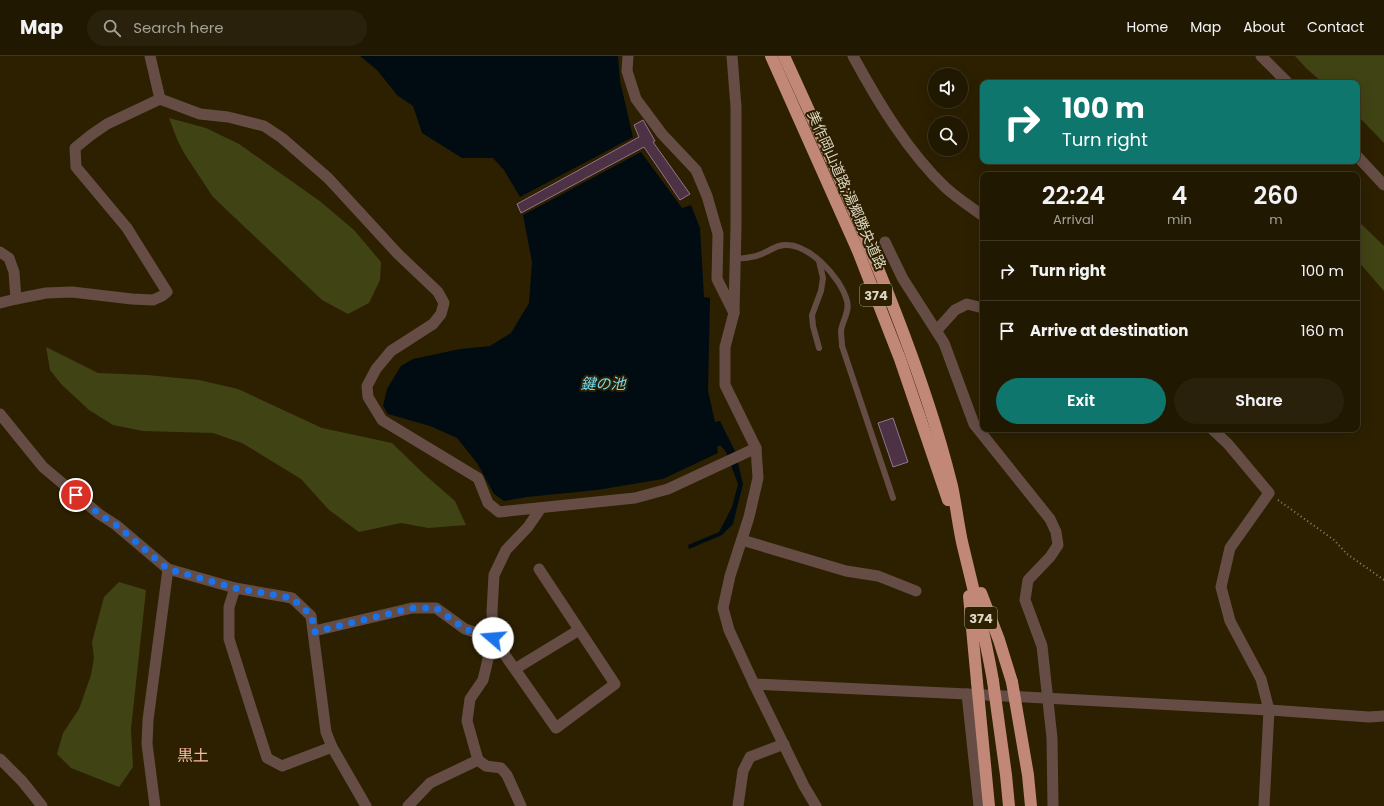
<!DOCTYPE html>
<html lang="en">
<head>
<meta charset="utf-8">
<style>
	body { margin:0; font-family:Poppins,"Noto Sans JP",sans-serif; background:#29210b; color:#f1f3f6; height:100vh; display:flex; flex-direction:column; font-size:15px; white-space:nowrap }
	* { box-sizing:border-box; margin:0 }
	p { font-size:13px; color:#a2a099 }
	.icon { flex:none; width:22px; height:22px; fill:none; stroke:currentColor; stroke-width:2; stroke-linecap:round; stroke-linejoin:round }
	.map { position:relative; flex:1; overflow:hidden }
	.sheet { position:absolute; left:980px; top:116px; width:380px; height:260px; display:flex; flex-direction:column; background:#211801; border-radius:8px; box-shadow:0 4px 16px #0002,0 0 0 1px #3e3723 }
	.sheet>* { flex:none }
	.banner { position:absolute; left:980px; top:24px; width:380px; height:84px; border-radius:8px; box-shadow:0 4px 16px #0002,0 0 0 1px #3e3723; background:#0f766e; color:#fff; overflow:hidden }
	.fabs { position:absolute; left:928px; top:12px; display:grid; gap:8px }
	.fabs a { display:grid; place-items:center; width:40px; height:40px; border-radius:50%; background:#211801; box-shadow:0 4px 16px #0002,0 0 0 1px #3e3723; font-size:20px }
	.pin { position:absolute; display:grid; place-items:center; width:34px; height:34px; color:#fff; margin:-17px; border:2px solid #fff; border-radius:50%; box-shadow:0 1px 4px #0007 }
	.me { position:absolute; width:44px; margin:-22px; rotate:288deg; stroke-linejoin:round; filter:drop-shadow(0 0 3px #0008) }
	.turn { display:flex; align-items:center; gap:14px; height:84px; padding:0 16px; font-size:18px }
	.turn .icon { width:52px; height:52px; stroke-width:2.5 }
	.turn b { display:block; font-size:28px; line-height:34px }
	.eta { display:flex; justify-content:space-evenly; align-items:center; height:68px; text-align:center }
	.eta b { font-size:24px; font-weight:600; line-height:28px }
	.cta { display:flex; gap:8px; margin-top:auto; padding:8px 16px }
	.cta a { flex:1; height:46px; border-radius:24px; background:#0f766e; color:#fff; font-size:16px; font-weight:600; line-height:46px; text-align:center }
	.cta a+a { background:#29210b; color:#f1f3f6 }
	ul { padding:0; list-style:none }
	li { display:flex; align-items:center; gap:12px; height:60px; padding:0 16px; border-top:1px solid #3e3723 }
	li div { flex:1 }
	li b { display:block; font-size:15px }
	li em { font-style:normal }
	header { display:flex; align-items:center; gap:24px; box-sizing:border-box; height:56px; padding:0 20px; background:#211801; border-bottom:1px solid #3e3723 }
	header strong { font-size:19px }
	nav { display:flex; gap:22px; margin-inline-start:auto; font-size:14px }
	.search { width:280px; height:36px; background:#29210b; display:flex; align-items:center; gap:10px; box-sizing:border-box; padding:0 14px; border-radius:22px; color:#a2a099; font-size:15px }
	.map>svg:first-child { display:block }
	.green { fill:#404313 }
	.water { fill:#000c12 }
	.building { fill:#4d3145; stroke:#95758b }
	.lines { fill:none; stroke-linecap:round; stroke-linejoin:round }
	.path { stroke:#8d846c; stroke-width:2; stroke-dasharray:1 3; stroke-linecap:butt }
	.service { stroke:#654d46; stroke-width:6 }
	.minor { stroke:#654d46; stroke-width:11 }
	.tertiary { stroke:#654d46; stroke-width:11 }
	.motorway { stroke:#c28877; stroke-width:12 }
	.motorway-bridge { stroke:#c28877; stroke-width:12 }
	.route { stroke:#1a73e8; stroke-width:7; stroke-dasharray:0 12.6 }
	.labels { text-anchor:middle; dominant-baseline:central; stroke-width:4; stroke-linejoin:round; paint-order:stroke }
	.shield { fill:#2c2001; stroke:#a9a08b; stroke-width:1 }
	.shield-label { font-size:13px; font-weight:bold; fill:#ded7c6 }
	.street-label { font-size:14px; fill:#ded7c6; stroke:#2c2001 }
	.water-label { font-size:15px; font-style:italic; fill:#71dbf9; stroke:#2c2001 }
	.quarter-label { font-size:16px; fill:#f6b7a1; stroke:#2c2001 }
</style>
</head>
<body>
<header>
<strong>Map</strong>
<div class="search"><svg class="icon" aria-label="search" viewBox="0 0 24 24"><circle cx="10" cy="10" r="6"/><path d="M15 15l6 6"/></svg>Search here</div>
<nav><a>Home</a><a>Map</a><a>About</a><a>Contact</a></nav>
</header>
<div class="map">
<svg width="1384" height="750" viewBox="0 0 1384 750">
	<rect width="100%" height="100%" fill="#2c2001"/>
	<g class="green">
		<path d="M1295,0H1384V87L1357,59V27H1323L1307,13Z"/>
		<path d="M169,62L206,72L239,88L321,146L354,174L381,206L380,224L369,247L348,258L322,244L213,141L184,97L177,83Z"/>
		<path d="M1357,164L1384,190V235L1357,204Z"/>
		<path d="M46,291L98,317L147,319L199,324L238,333L322,372L392,387L424,418L455,445L466,469L428,472L401,467L359,476L329,454L301,423L242,387L213,377L143,375L113,369L89,354L61,328L50,314Z"/>
		<path d="M119,526L146,534L131,673L133,711L119,731L71,712L57,698L63,677L79,653L91,619L94,602L92,586L104,541Z"/>
	</g>
	<g class="water">
		<path d="M360,0H618L620,25L633,81L520,141L504,114L493,102H462L422,77L413,50L397,39L377,14Z"/>
		<path d="M641,96L682,152L691,149L700,172L704,241L710,242L708,335L715,366L720,365L735,395L743,428L733,468L722,479L689,493L688,489L719,476L732,451L738,428L726,396L720,389L717,391L718,397L663,423L597,434L527,441L504,445L494,438L477,407L457,382L430,370L388,358L383,350L387,333L401,310L413,303L460,293L490,290L511,277L529,247L532,206L523,159Z"/>
	</g>
	<g class="building">
		<path d="M643,64L655,85L653,86L690,138L680,144L644,91L521,157L517,148L639,81L634,69Z"/>
		<path d="M893,362L908,406L893,411L878,367Z"/>
	</g>
	<g class="lines">
		<path class="path" d="M1278,444L1334,484L1347,498L1384,524"/>
		<g class="service">
			<path d="M735,203C743,202 752,202 759,199C766,197 772,192 779,190C806,183 841,221 847,245C850,256 842,265 841,275C841,280 842,285 842,290L893,442"/>
			<path d="M819,292L813,270L812,259L821,235L823,222L819,205"/>
		</g>
		<g class="minor">
			<path d="M150,0L160,43"/>
			<path d="M628,0L627,15L636,43L662,78L696,114L707,140L718,178L717,223L734,257"/>
			<path d="M853,0C878,46 908,96 946,132C957,142 971,151 983,160"/>
			<path d="M1261,0L1288,27"/>
			<path d="M1357,100L1384,129"/>
			<path d="M885,186L903,223L944,287L974,368L1050,463L1056,476L1058,489L1050,501L1028,524L1025,544L1042,590L1052,682L1053,750"/>
			<path d="M0,196L9,202L14,216L16,243"/>
			<path d="M0,247L16,243L46,237L72,236L132,243L153,244L162,240L167,236L127,172L76,111L75,92L91,79L107,68L160,43L200,58L228,61L264,70L282,82L328,122L398,198L438,236L444,247L441,258L433,268L391,295L376,313L367,330L368,341L382,364L478,422L488,447L499,456L635,442L668,433L756,392"/>
			<path d="M937,274L955,254L967,248L983,252"/>
			<path d="M0,358L43,411L99,458L116,469L168,513L235,532L292,542L311,560L326,676L332,691L366,750"/>
			<path d="M1212,373L1228,388L1269,437L1230,492L1221,531L1230,565L1261,623L1269,654L1264,750"/>
			<path d="M742,484L846,515L878,520L916,535"/>
			<path d="M235,532L229,551V583L267,702L282,710L332,691"/>
			<path d="M314,575L412,552H436L465,573L493,582L556,672L615,628L539,513"/>
			<path d="M515,613L579,574"/>
			<path d="M754,628L967,638L1269,654L1369,661L1384,660"/>
			<path d="M967,638L979,750"/>
			<path d="M0,703L22,725L42,750"/>
			<path d="M478,704L486,710L501,712L507,719L521,750"/>
			<path d="M155,750L147,688L148,664L168,513"/>
			<path d="M408,750L430,727L478,704L467,665L470,643L483,624L493,582L492,555L494,519L506,494L528,471L541,452"/>
			<path d="M738,750L743,715L750,701L784,688"/>
		</g>
		<path class="tertiary" d="M732,0L736,51V171L734,257L725,291V329L756,392L758,422L749,461L730,520L723,552L729,574L754,628L804,730L816,750"/>
		<g class="motorway">
			<path d="M771,0L858,195L900,303L948,444"/>
			<path d="M784,0C836,114 889,228 928,347C937,374 945,402 952,430C956,449 958,467 962,486C973,532 985,578 993,625"/>
			<path d="M981,537L999,584L1012,626"/>
			<path d="M969,540L977,626"/>
		</g>
		<g class="motorway-bridge">
			<path d="M993,625L1006,719L1009,750"/>
			<path d="M977,626L989,750"/>
			<path d="M1012,626L1028,719L1031,750"/>
		</g>
	</g>
	<g class="lines">
		<path class="route" d="M76,439L99,458L116,469L168,513L235,532L292,542L312,560L314,576L412,552H436L465,573L493,582"/>
	</g>
	<g class="labels">
		<g class="shield">
			<rect x="860" y="228" width="32" height="22" rx="3"/>
			<rect x="965" y="551" width="32" height="22" rx="3"/>
		</g>
		<g class="shield-label">
			<text x="876" y="239">374</text>
			<text x="981" y="562">374</text>
		</g>
		<g class="street-label">
			<text transform="translate(847 134) rotate(66)">美作岡山道路;湯郷勝央道路</text>
		</g>
		<g class="water-label">
			<text x="603" y="327">鍵の池</text>
		</g>
		<g class="quarter-label">
			<text x="193" y="699">黒土</text>
		</g>
	</g>
</svg>
<div class="fabs">
<a><svg class="icon" aria-label="sound" viewBox="0 0 24 24"><path d="M4 9h4l5-4v14l-5-4H4zM17 9q2 3 0 6"/></svg></a>
<a><svg class="icon" aria-label="search" viewBox="0 0 24 24"><circle cx="10" cy="10" r="6"/><path d="M15 15l6 6"/></svg></a>
</div>
<div class="pin" style="left:76px;top:439px;background:#d93025"><svg class="icon" aria-label="arrive" viewBox="0 0 24 24"><path d="M6 21V4h12l-3 4 3 4H6"/></svg></div>
<svg class="me" style="left:493px;top:582px" viewBox="-20 -20 40 40"><circle r="19" fill="#fff"/><path d="M0-13L10 11 0 6-10 11z" fill="#1a73e8"/></svg>
<div class="banner">
<div class="turn"><svg class="icon" aria-label="right" viewBox="0 0 24 24"><path d="M7 20v-9h11M14 6l5 5-5 5"/></svg><div><b>100 m</b>Turn right</div></div>
</div>
<section class="sheet">
<div class="eta">
<div><b>22:24</b><p>Arrival</p></div>
<div><b>4</b><p>min</p></div>
<div><b>260</b><p>m</p></div>
</div>
<ul>
<li><svg class="icon" aria-label="right" viewBox="0 0 24 24"><path d="M7 20v-9h11M14 6l5 5-5 5"/></svg><div><b>Turn right</b></div><em>100 m</em></li>
<li><svg class="icon" aria-label="arrive" viewBox="0 0 24 24"><path d="M6 21V4h12l-3 4 3 4H6"/></svg><div><b>Arrive at destination</b></div><em>160 m</em></li>
</ul>
<div class="cta"><a>Exit</a><a>Share</a></div>
</section>
</div>
</body>
</html>
